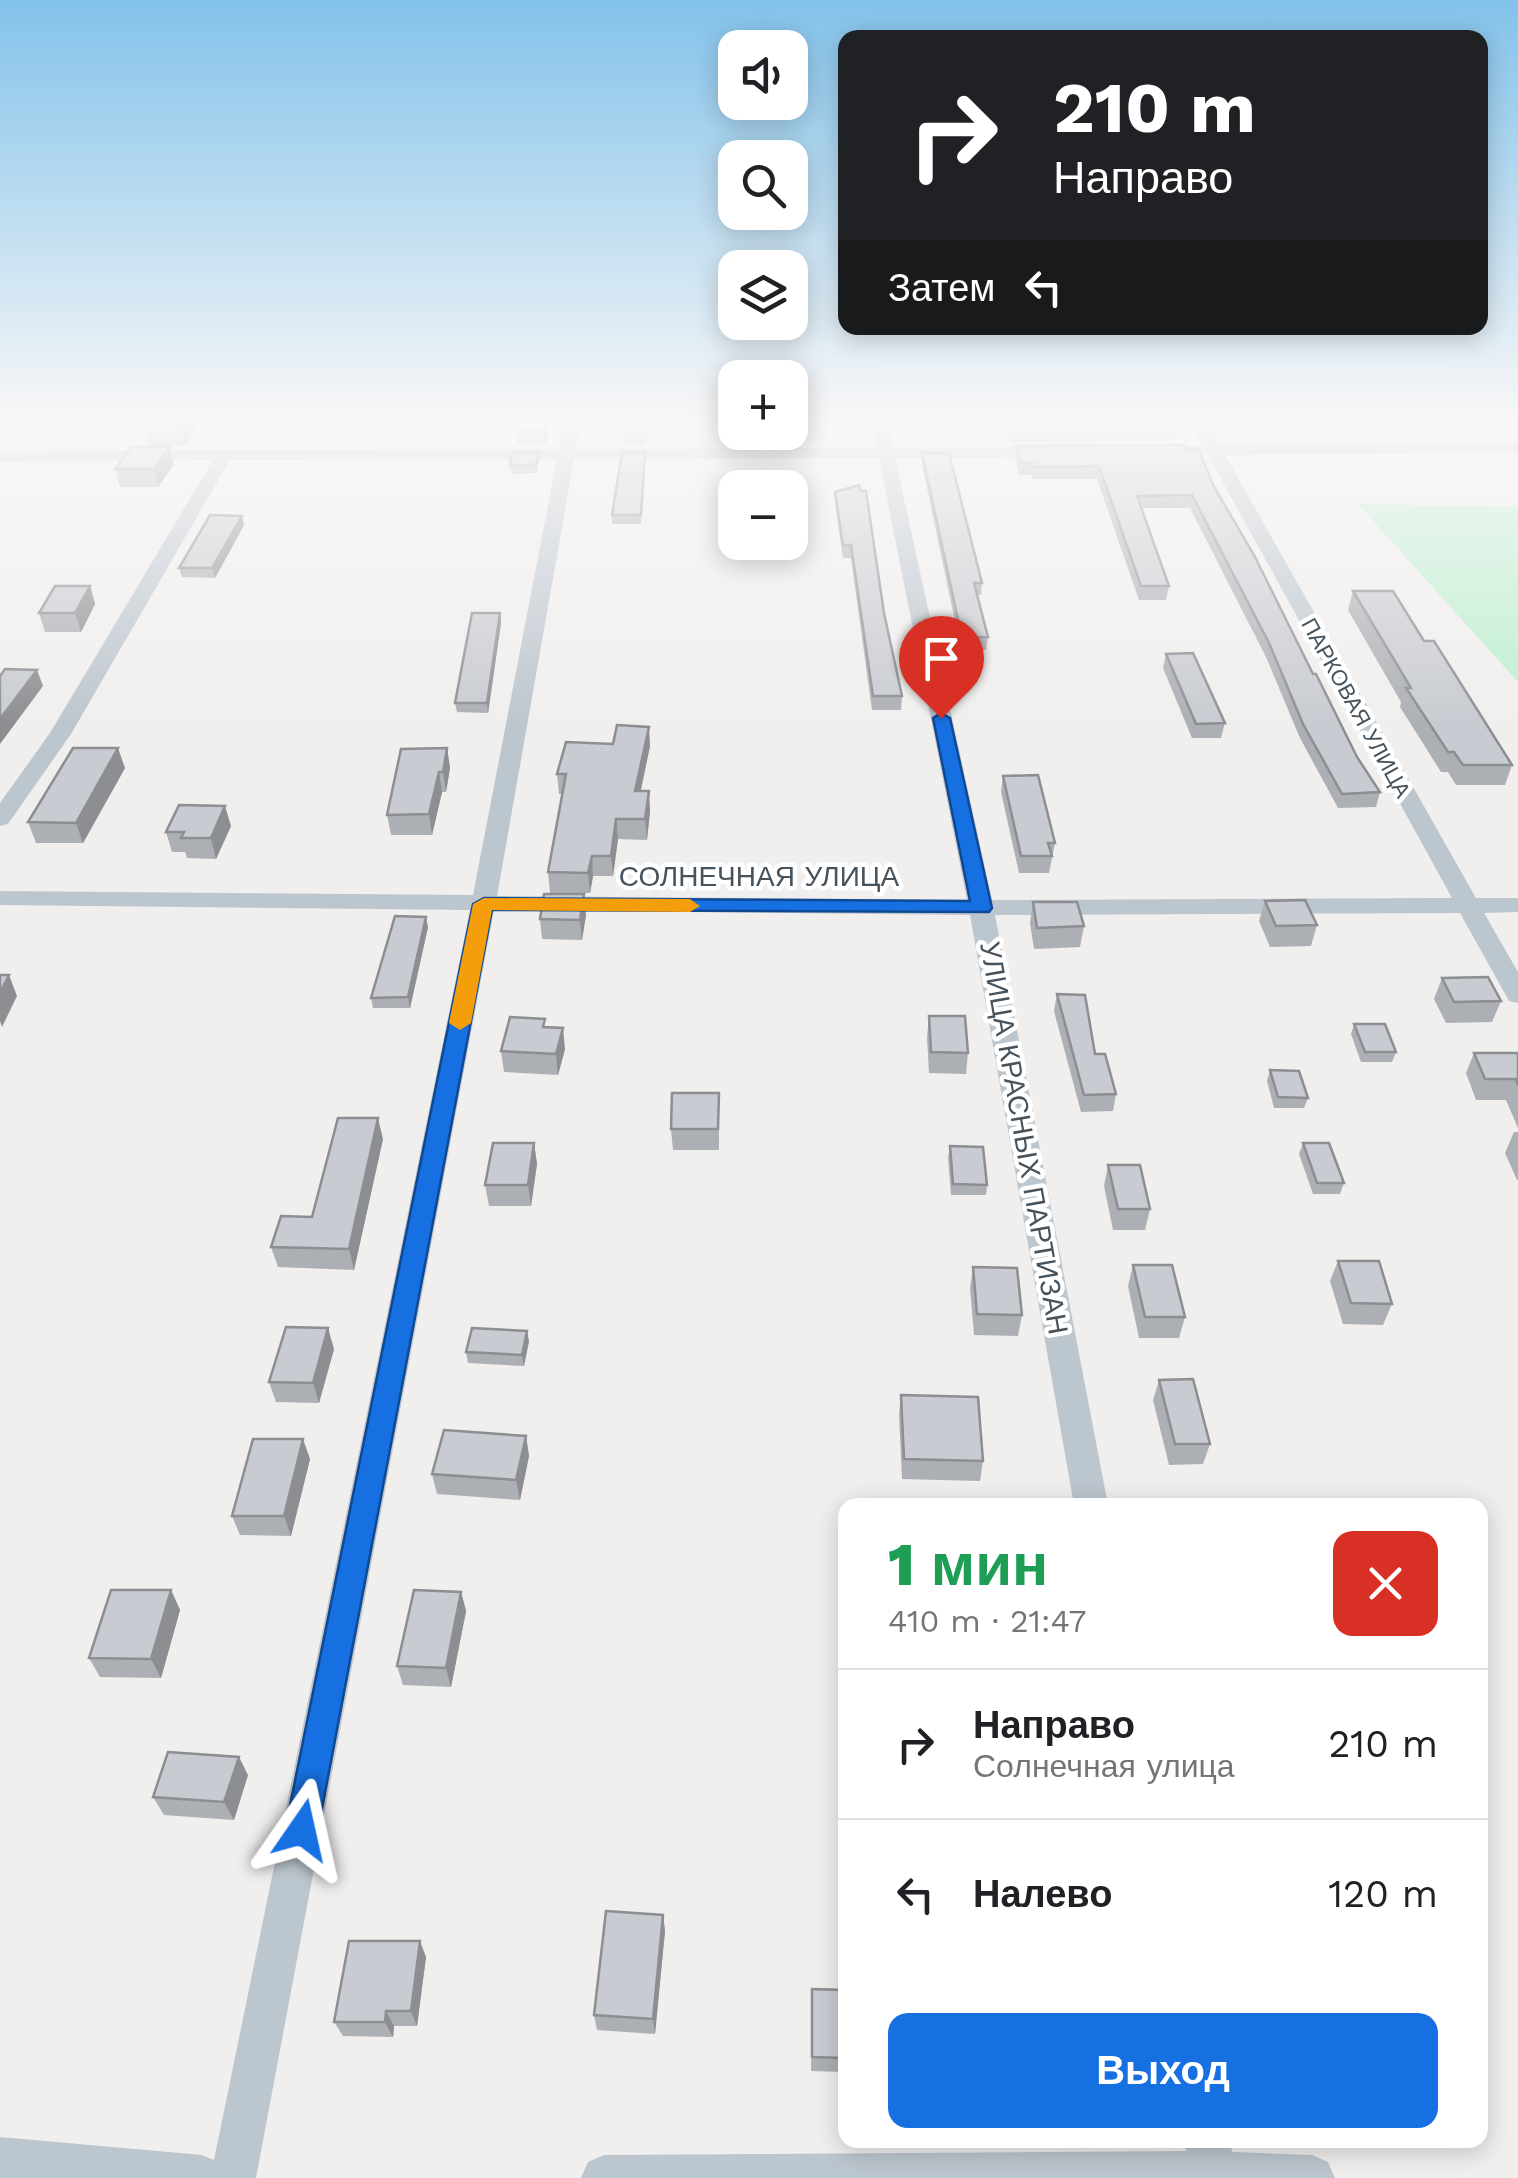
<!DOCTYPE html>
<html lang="ru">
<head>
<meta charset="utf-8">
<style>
	body { margin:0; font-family:"Work Sans",sans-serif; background:#f6f6f6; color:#202124; height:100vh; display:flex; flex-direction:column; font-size:38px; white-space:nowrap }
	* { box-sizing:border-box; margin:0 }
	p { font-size:32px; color:#757577 }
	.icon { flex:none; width:55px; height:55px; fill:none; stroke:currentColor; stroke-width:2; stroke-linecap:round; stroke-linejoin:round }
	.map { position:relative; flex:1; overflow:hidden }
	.side { position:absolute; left:838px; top:1498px; width:650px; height:650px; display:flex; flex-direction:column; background:#fff; border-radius:20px; box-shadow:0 5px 25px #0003 }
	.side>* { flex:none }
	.guide { position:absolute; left:838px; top:30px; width:650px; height:305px; border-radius:20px; box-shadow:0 5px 25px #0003; background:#202124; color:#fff; overflow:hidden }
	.tools { position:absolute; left:718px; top:30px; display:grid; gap:20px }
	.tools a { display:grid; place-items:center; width:90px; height:90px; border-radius:20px; background:#fff; box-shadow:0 5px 25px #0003; font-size:50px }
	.pin { position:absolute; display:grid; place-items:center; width:85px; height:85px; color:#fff; margin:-102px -42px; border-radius:50% 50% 50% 0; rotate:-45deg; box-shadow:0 0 10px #0007 }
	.pin .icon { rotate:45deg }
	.me { position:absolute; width:110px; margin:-55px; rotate:11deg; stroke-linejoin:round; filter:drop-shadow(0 0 8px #0008) }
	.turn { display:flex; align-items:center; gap:35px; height:210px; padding:0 50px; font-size:45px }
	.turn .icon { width:130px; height:130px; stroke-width:2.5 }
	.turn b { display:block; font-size:70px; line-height:85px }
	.then { display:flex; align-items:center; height:95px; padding:0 50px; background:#0003; gap:20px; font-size:38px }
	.round { display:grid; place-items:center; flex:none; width:105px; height:105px; border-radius:20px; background:#f6f6f6 }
	.summary { display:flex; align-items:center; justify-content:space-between; height:170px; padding:0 50px }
	h1 { font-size:60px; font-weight:800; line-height:75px; color:#1e9e55 }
	.action { display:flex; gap:20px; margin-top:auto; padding:20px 50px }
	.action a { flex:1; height:115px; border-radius:20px; background:#1770e2; color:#fff; font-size:40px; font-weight:800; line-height:115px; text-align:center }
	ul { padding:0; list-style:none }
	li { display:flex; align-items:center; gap:30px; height:150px; padding:0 50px; border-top:2px solid #e0e0e0 }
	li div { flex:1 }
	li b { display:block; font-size:38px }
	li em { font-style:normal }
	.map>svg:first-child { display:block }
	.green { fill:#bcefd0 }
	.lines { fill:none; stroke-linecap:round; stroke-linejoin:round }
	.minor { fill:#bcc6ce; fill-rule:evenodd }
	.wall { fill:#acafb4 }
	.shaded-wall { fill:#8c8e92 }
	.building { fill:#c8cbd1; stroke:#8c8e92; stroke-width:2.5 }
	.route { fill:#1770e2; stroke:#0f4993; stroke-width:2.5 }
	.slow { fill:#f59e0b }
	.labels { text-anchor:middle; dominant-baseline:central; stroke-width:9; stroke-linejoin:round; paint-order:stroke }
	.far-street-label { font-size:22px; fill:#46525c; stroke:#fff }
	.street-label { font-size:28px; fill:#46525c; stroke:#fff }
</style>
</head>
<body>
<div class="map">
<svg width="1518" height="2178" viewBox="0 0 1518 2178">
	<rect width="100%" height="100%" fill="#f1eeee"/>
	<path class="green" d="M1358,504L1518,507V682Z"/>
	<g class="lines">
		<g class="minor">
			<path d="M565,420H581L576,449L877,448L871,420H887L893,448L1059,449L1061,452L1053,457L895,458L992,900L1452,898L1208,455L1156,456L1148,451L1156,446H1203L1189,420H1205L1219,445L1518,442V452L1225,455L1476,898H1518V912L1484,913L1518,972V1003L1509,1001L1460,913L995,915L1108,1505H1074L970,915L494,910L256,2178H0V2137L202,2155L214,2160L470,910L0,905V891L473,895L557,459L230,460L71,734L8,824L0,826V803L50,733L213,460L0,461V451L559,449ZM879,458L967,900L497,896L574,459Z"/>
			<path d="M1184,2140H1230L1232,2152L1312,2155L1328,2162L1335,2178H581L588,2162L604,2155L1186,2151Z"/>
		</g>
	</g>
	<g class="wall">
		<path d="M141,420H196L197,428L185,446H148Z"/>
		<path d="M518,420H550L547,441L543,444H517L516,430Z"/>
		<path d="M647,420L646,444H625V435Z"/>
		<path d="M1007,422L1176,432L1174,440L1009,442L1006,430Z"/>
		<path d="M1016,446L1186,450L1213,485L1357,757L1380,792L1376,807L1338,808L1300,738L1266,657L1190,508H1142L1169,586L1166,600H1139L1097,479H1032L1031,475H1019L1015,459Z"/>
		<path d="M169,447L174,464L158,487H120L115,469Z"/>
		<path d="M539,453V462L537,473L511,474L510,465Z"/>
		<path d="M922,453L982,583L981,595H977L988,637L986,650H961L922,465Z"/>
		<path d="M645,461L641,524H612V515Z"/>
		<path d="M835,492L902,696L901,710H872L851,558H843L835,504Z"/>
		<path d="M244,525L215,578L182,577L179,568Z"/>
		<path d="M90,586L95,604L81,632H45L39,613Z"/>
		<path d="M1353,591L1424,641L1512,765L1505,785H1456L1448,772H1441L1400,707L1401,702L1348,610Z"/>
		<path d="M500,613L501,623L488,713L457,712L455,703Z"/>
		<path d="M1166,654L1225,723L1221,738H1192L1163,668Z"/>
		<path d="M650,746L641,791L650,811L647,840L618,839L613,876H593L590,893H550L548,872L562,794H559L557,774Z"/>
		<path d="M447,748L450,768L446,792H442L432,835H391L387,815Z"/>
		<path d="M125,768L83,843H36L28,822Z"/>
		<path d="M1003,776L1055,843L1049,873H1019L1001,792Z"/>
		<path d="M231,826L216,859L187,858L185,852H172L166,832Z"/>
		<path d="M1265,901L1317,925L1311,946L1270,947L1259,921Z"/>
		<path d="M1033,902L1084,926L1080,947L1034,949L1030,923Z"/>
		<path d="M586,915L582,940L542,939L540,919Z"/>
		<path d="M428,927L410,1008H373L371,998Z"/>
		<path d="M1442,978L1501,1001L1492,1022L1446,1023L1434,999Z"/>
		<path d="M1057,994L1095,1054L1116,1094L1113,1111L1081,1112L1054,1011Z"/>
		<path d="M929,1016L968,1053L966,1074L929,1073L927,1037Z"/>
		<path d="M1354,1024L1396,1052L1392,1062H1361L1351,1034Z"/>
		<path d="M546,1027L565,1049L558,1075L504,1072L501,1051Z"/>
		<path d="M1474,1053H1518V1128L1506,1100H1476L1466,1073Z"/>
		<path d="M1270,1070L1308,1098L1304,1108H1274L1267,1081Z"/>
		<path d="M719,1093V1150H673L671,1129Z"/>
		<path d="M1514,1132H1518V1180H1517L1505,1153Z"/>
		<path d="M383,1139L354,1270L278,1267L271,1247L312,1217Z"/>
		<path d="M534,1143L537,1164L531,1206H489L485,1185Z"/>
		<path d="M1303,1143L1344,1183L1340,1194H1313L1299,1154Z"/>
		<path d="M950,1146L987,1185L986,1195H951L948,1157Z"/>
		<path d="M1108,1165L1150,1209L1145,1230H1113L1104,1186Z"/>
		<path d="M1338,1261L1392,1304L1383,1325L1343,1324L1330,1281Z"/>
		<path d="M1133,1265L1185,1317L1179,1338H1139L1128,1286Z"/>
		<path d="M973,1267L1022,1315L1018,1336L974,1335L970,1288Z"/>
		<path d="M529,1341L524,1366L468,1363L466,1352Z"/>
		<path d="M334,1349L319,1403L276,1402L269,1382Z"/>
		<path d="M1159,1380L1210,1444L1203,1464L1169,1465L1153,1400Z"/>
		<path d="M901,1395L983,1461L980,1481L902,1479L899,1415Z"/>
		<path d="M526,1436L529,1456L520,1500L437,1494L432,1474Z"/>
		<path d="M310,1459L291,1536L240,1535L232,1516Z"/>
		<path d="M171,1590L180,1610L161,1678L100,1677L89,1658Z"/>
		<path d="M461,1592L466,1611L451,1687L403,1685L397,1666Z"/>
		<path d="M248,1775L234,1820L164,1815L153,1797Z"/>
		<path d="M663,1915L665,1931L655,2034L597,2030L594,2015Z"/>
		<path d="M426,1957L417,2026H394L393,2037L343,2036L334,2022Z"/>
		<path d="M812,1989L845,1990V2072L811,2071Z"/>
	</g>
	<g class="shaded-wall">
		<path d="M179,420H196L197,428L185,446Z"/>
		<path d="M547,420H550L547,441L543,444L542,430Z"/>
		<path d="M169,447L174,464L158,487L154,469Z"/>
		<path d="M242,516L244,525L215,578L212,568Z"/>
		<path d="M90,586L95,604L81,632L75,613Z"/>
		<path d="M500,613L501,623L488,713L487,703Z"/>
		<path d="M37,670L43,686L0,744V719Z"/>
		<path d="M649,727L650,746L636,811L635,791Z"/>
		<path d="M118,748L125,768L83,843L76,823Z"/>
		<path d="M447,748L450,768L446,792L443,772Z"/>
		<path d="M439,772L442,792L432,835L429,814Z"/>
		<path d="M649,791L650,811L647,840L645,819Z"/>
		<path d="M225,806L231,826L216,859L211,838Z"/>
		<path d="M616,819L618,839L613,876L611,856Z"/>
		<path d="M592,856L593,876L590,893L588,873Z"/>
		<path d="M584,894L586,915L582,940L580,920Z"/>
		<path d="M426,917L428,927L410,1008L408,997Z"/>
		<path d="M9,975L17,996L2,1027L0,1021V993Z"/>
		<path d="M563,1028L565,1049L558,1075L556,1054Z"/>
		<path d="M378,1118L383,1139L354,1270L349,1249Z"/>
		<path d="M534,1143L537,1164L531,1206L528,1185Z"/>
		<path d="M328,1328L334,1349L319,1403L313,1383Z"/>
		<path d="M527,1331L529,1341L524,1366L522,1355Z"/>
		<path d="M526,1436L529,1456L520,1500L516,1480Z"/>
		<path d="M303,1439L310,1459L291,1536L284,1516Z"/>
		<path d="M171,1590L180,1610L161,1678L151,1659Z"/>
		<path d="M461,1592L466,1611L451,1687L446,1668Z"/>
		<path d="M239,1757L248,1775L234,1820L224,1802Z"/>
		<path d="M663,1915L665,1931L655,2034L653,2019Z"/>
		<path d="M420,1941L426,1957L417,2026L411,2011Z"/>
		<path d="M386,2011L394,2026L393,2037L385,2022Z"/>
	</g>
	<g class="building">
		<path d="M518,420H547L546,426L542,430H516Z"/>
		<path d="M627,420H646V435H625Z"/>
		<path d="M1007,422H1172L1176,432L1010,433Z"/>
		<path d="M1184,445L1186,450H1199L1213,485L1254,555L1313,674H1316L1357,757L1380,792L1342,794L1303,724L1269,643L1192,495L1137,496L1169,586H1141L1099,466L1034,467L1032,463H1021L1016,446Z"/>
		<path d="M131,447H169L154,469H115Z"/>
		<path d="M512,453H539L536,465H510Z"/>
		<path d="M622,453H645L641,515H612Z"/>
		<path d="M922,453H949L982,583H974L988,637L962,638Z"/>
		<path d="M859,485L861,491H866L884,613L902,696H873L851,545H843L835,492Z"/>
		<path d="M210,515L242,516L212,568H179Z"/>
		<path d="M55,586H90L75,613H39Z"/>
		<path d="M1353,591H1393L1424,641H1434L1512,765H1463L1454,752H1448L1406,688H1411Z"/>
		<path d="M472,613H500L487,703H455Z"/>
		<path d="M1193,653L1225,723L1196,724L1166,654Z"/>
		<path d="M5,669L37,670L0,719V676Z"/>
		<path d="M617,725L649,727L635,791H649L645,819H616L611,856H592L588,873L548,872L566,774H557L566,742L613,744Z"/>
		<path d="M73,748H118L76,823L28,822Z"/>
		<path d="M447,748L443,772H439L429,814L387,815L401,749Z"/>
		<path d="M1038,775L1055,843H1048L1052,856H1021L1003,776Z"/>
		<path d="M179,805L225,806L211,838H181L184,832H166Z"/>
		<path d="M544,894H584L580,920L540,919Z"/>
		<path d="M1305,900L1317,925L1276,926L1265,901Z"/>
		<path d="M1033,902H1077L1084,926L1037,928Z"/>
		<path d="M395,916L426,917L408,997L371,998Z"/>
		<path d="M0,975H9L0,993Z"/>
		<path d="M1488,977L1501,1001L1454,1002L1442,978Z"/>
		<path d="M1057,994L1085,995L1095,1054H1105L1116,1094L1084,1095Z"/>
		<path d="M929,1016H965L968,1053L931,1052Z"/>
		<path d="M510,1017L545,1019L543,1027L563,1028L556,1054L501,1051Z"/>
		<path d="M1354,1024H1385L1396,1052H1365Z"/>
		<path d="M1474,1053H1518V1085L1516,1079H1485Z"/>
		<path d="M1270,1070L1299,1071L1308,1098L1278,1097Z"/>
		<path d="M672,1093H719L718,1129H671Z"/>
		<path d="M338,1118H378L349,1249L271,1247L281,1216L312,1217Z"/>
		<path d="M493,1143H534L528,1185H485Z"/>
		<path d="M1303,1143H1329L1344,1183H1317Z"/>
		<path d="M950,1146L983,1147L987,1185L953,1184Z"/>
		<path d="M1108,1165H1140L1150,1209H1118Z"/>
		<path d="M1338,1261H1379L1392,1304L1351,1303Z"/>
		<path d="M1133,1265H1172L1185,1317H1145Z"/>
		<path d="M973,1267L1017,1268L1022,1315L977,1314Z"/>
		<path d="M286,1327L328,1328L313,1383L269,1382Z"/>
		<path d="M472,1328L527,1331L522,1355L466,1352Z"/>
		<path d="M1193,1379L1210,1444H1175L1159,1380Z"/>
		<path d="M901,1395L978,1397L983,1461L904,1459Z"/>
		<path d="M444,1430L526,1436L516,1480L432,1474Z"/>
		<path d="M253,1439H303L284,1516H232Z"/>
		<path d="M111,1590H171L151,1659L89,1658Z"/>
		<path d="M414,1590L461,1592L446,1668L397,1666Z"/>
		<path d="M168,1752L239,1757L224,1802L153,1797Z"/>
		<path d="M606,1911L663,1915L653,2019L594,2015Z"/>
		<path d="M349,1941H420L411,2011H386L385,2022H334Z"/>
		<path d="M812,1989L845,1990V2058L812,2057Z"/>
	</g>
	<linearGradient id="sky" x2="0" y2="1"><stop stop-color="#82c2ea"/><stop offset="0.58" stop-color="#f9f7f7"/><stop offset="1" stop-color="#f9f7f7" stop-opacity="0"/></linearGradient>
	<rect width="1518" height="725" fill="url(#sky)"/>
	<path class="route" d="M941,713L950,718L992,908L989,912L492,910L318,1830L314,1842L302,1847L290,1842L285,1830L473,904L484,898L970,901L933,718Z"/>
	<path class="slow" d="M484,898L690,899L700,906L690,912L492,910L471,1023L460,1030L449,1023L473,904Z"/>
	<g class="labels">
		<g class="far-street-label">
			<text transform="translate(1356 708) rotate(61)">ПАРКОВАЯ УЛИЦА</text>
		</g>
		<g class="street-label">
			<text x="759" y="876">СОЛНЕЧНАЯ УЛИЦА</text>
			<text transform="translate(1024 1138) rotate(80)">УЛИЦА КРАСНЫХ ПАРТИЗАН</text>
		</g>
	</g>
</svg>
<div class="tools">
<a><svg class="icon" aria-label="sound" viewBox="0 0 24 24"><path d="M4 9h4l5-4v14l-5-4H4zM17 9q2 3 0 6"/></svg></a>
<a><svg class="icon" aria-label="search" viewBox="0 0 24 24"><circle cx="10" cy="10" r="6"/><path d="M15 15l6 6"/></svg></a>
<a><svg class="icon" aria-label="layers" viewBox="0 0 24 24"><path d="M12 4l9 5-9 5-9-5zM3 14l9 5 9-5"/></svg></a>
<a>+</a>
<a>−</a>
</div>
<div class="pin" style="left:941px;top:718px;background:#d93025"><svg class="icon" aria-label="arrive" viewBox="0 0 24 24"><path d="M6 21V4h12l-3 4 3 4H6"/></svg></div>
<svg class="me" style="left:302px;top:1830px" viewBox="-20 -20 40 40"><path d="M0-17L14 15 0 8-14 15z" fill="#1770e2" stroke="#fff" stroke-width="4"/></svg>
<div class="guide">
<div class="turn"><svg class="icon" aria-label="right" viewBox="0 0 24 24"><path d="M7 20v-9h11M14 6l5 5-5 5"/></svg><div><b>210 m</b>Направо</div></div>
<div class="then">Затем<svg class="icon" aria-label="left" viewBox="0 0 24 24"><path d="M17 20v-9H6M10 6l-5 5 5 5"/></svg></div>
</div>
<section class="side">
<div class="summary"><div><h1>1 мин</h1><p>410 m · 21:47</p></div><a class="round" style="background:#d93025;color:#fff"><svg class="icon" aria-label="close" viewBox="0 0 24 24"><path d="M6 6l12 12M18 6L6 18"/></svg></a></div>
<ul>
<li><svg class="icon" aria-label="right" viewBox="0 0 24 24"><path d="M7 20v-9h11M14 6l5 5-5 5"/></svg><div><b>Направо</b><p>Солнечная улица</p></div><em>210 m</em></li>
<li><svg class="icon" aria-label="left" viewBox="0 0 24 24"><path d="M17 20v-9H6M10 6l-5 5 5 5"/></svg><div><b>Налево</b></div><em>120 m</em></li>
</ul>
<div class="action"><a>Выход</a></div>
</section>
</div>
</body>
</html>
